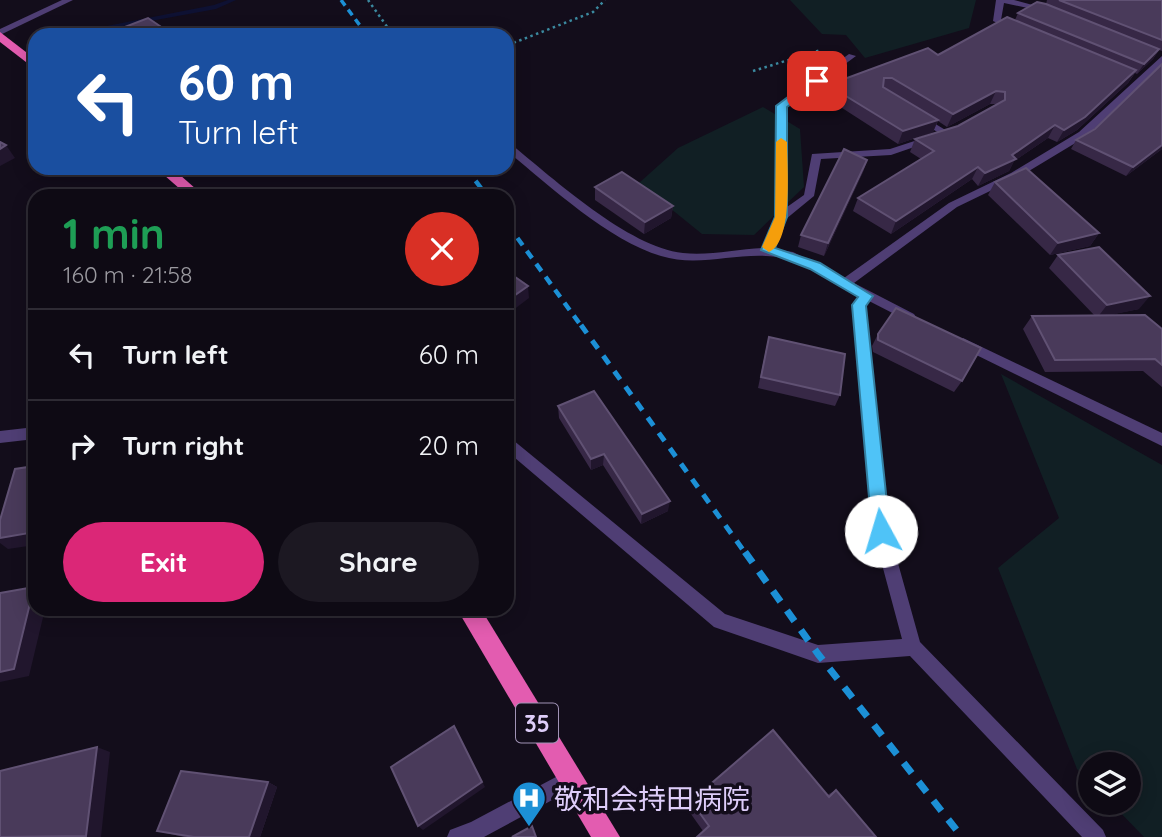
<!DOCTYPE html>
<html lang="en">
<head>
<meta charset="utf-8">
<style>
	body { margin:0; font-family:Quicksand,"Noto Sans JP",sans-serif; background:#1c1822; color:#f1f3f6; height:100vh; display:flex; flex-direction:column; font-size:26px; white-space:nowrap }
	* { box-sizing:border-box; margin:0 }
	p { font-size:23px; color:#9b9aa0 }
	.icon { flex:none; width:38px; height:38px; fill:none; stroke:currentColor; stroke-width:2; stroke-linecap:round; stroke-linejoin:round }
	.map { position:relative; flex:1; overflow:hidden }
	.side { position:absolute; left:28px; top:189px; width:486px; height:427px; display:flex; flex-direction:column; background:#0e0a14; border-radius:21px; box-shadow:0 4px 18px #0003,0 0 0 2px #2e2b34 }
	.side>* { flex:none }
	.top-card { position:absolute; left:28px; top:28px; width:486px; height:147px; border-radius:21px; box-shadow:0 4px 18px #0003,0 0 0 2px #2e2b34; background:#1a4fa0; color:#fff; overflow:hidden }
	.tools { position:absolute; left:1078px; top:752px; display:grid; gap:14px }
	.tools a { display:grid; place-items:center; width:63px; height:63px; border-radius:50%; background:#0e0a14; box-shadow:0 4px 18px #0003,0 0 0 2px #2e2b34; font-size:35px }
	.pin { position:absolute; display:grid; place-items:center; width:60px; height:60px; color:#fff; margin:-30px; border-radius:14px; box-shadow:0 4px 10px #0006 }
	.me { position:absolute; width:77px; margin:-38px; rotate:354deg; stroke-linejoin:round; filter:drop-shadow(0 0 5px #0008) }
	.turn { display:flex; align-items:center; gap:24px; height:147px; padding:0 35px; font-size:32px }
	.turn .icon { width:91px; height:91px; stroke-width:2.5 }
	.turn b { display:block; font-size:49px; line-height:60px }
	.round { display:grid; place-items:center; flex:none; width:74px; height:74px; border-radius:37px; background:#1c1822 }
	.overview { display:flex; align-items:center; justify-content:space-between; height:119px; padding:0 35px }
	h1 { font-size:42px; font-weight:800; line-height:52px; color:#1e9e55 }
	.action { display:flex; gap:14px; margin-top:auto; padding:14px 35px }
	.action a { flex:1; height:80px; border-radius:42px; background:#db2777; color:#fff; font-size:28px; font-weight:800; line-height:80px; text-align:center }
	.action a+a { background:#1c1822; color:#f1f3f6 }
	ul { padding:0; list-style:none }
	li { display:flex; align-items:center; gap:21px; height:91px; padding:0 35px; border-top:2px solid #2e2b34 }
	li div { flex:1 }
	li b { display:block; font-size:26px }
	li em { font-style:normal }
	.map>svg:first-child { display:block }
	.green { fill:#111f24 }
	.lines { fill:none; stroke-linecap:round; stroke-linejoin:round }
	.stream { fill:#0e1133; fill-rule:evenodd }
	.path { stroke:#3b899f; stroke-width:2.5; stroke-dasharray:2.5 3.5; stroke-linecap:butt }
	.minor { fill:#4f3e74; fill-rule:evenodd }
	.trunk { fill:#e35cb0; fill-rule:evenodd }
	.rail-far3 { stroke:#1c90d6; stroke-width:3.5; stroke-dasharray:7 5; stroke-linecap:butt }
	.rail-far2 { stroke:#1c90d6; stroke-width:4.5; stroke-dasharray:9 7; stroke-linecap:butt }
	.rail-far1 { stroke:#1c90d6; stroke-width:5; stroke-dasharray:10 9; stroke-linecap:butt }
	.rail { stroke:#1c90d6; stroke-width:7; stroke-dasharray:13 11; stroke-linecap:butt }
	.wall { fill:#372846 }
	.shaded-wall { fill:#21162d }
	.building { fill:#493a5a; stroke:#605173; stroke-width:2 }
	.route { fill:#4fc3f7; stroke:#337fa1; stroke-width:2 }
	.slow { fill:#f59e0b }
	.labels { text-anchor:middle; dominant-baseline:central; stroke-width:7; stroke-linejoin:round; paint-order:stroke }
	.shield { fill:#130d1b; stroke:#a193b6; stroke-width:2 }
	.shield-label { font-size:23px; font-weight:bold; fill:#decdf9 }
	.near-poi-label { font-size:28px; fill:#decdf9; stroke:#130d1b; text-anchor:start }
</style>
</head>
<body>
<div class="map">
<svg width="1162" height="837" viewBox="0 0 1162 837">
	<rect width="100%" height="100%" fill="#130d1b"/>
	<g class="green">
		<path d="M790,0H976L969,28L865,58L846,35L822,34Z"/>
		<path d="M763,107L800,129L804,187L754,235L702,234L639,183L678,148Z"/>
		<path d="M1001,374L1162,465V837H1144L1111,803H1129V765H1090V782L1077,769L998,568L1059,518Z"/>
	</g>
	<g class="lines">
		<path class="stream" d="M228,0H236L216,9L74,35H61L214,5Z"/>
		<g class="path">
			<path d="M368,0L393,35"/>
			<path d="M508,45L593,12L605,0"/>
			<path d="M753,71L821,50"/>
		</g>
		<g class="minor">
			<path d="M62,0H73L0,35V29Z"/>
			<path d="M996,0H1014L1051,10L1047,12L1004,3L1001,20L1018,26V30L1015,31L993,21Z"/>
			<path d="M849,54L856,56L787,107V207L804,195L812,154L890,149L939,133L916,119V115L919,114L952,134L891,155L821,159L814,196L786,219L774,249L793,252L844,278L949,203L1011,173L1079,132L1162,56V64L1087,136L1019,177L957,207L854,283L914,314L916,317L910,322L869,301L865,306L889,531L920,642L1103,830L1106,837H1082L910,656L818,663L714,627L508,452V438L513,440L725,614L818,645L902,639L873,531L853,305L859,296C838,285 800,260 778,257C738,251 700,268 661,256C609,241 550,186 508,152V144L512,145C554,179 628,247 683,253C709,256 736,249 763,248L775,217L777,106Z"/>
			<path d="M963,338L1162,433V446L958,346L957,343Z"/>
			<path d="M35,427V439L0,443V431Z"/>
			<path d="M571,769L578,772L581,779L578,786L484,837H447L450,830L471,822Z"/>
		</g>
		<g class="trunk">
			<path d="M0,32L35,59V69L0,42Z"/>
			<path d="M156,168H172L204,196H188Z"/>
			<path d="M457,609H481L620,837H591Z"/>
		</g>
		<path class="rail-far3" d="M341,0L367,35"/>
		<g class="rail-far2">
			<path d="M466,168L487,196"/>
			<path d="M508,225L582,327"/>
		</g>
		<path class="rail-far1" d="M581,325L746,554"/>
		<path class="rail" d="M745,552L818,654L962,837"/>
	</g>
	<g class="wall">
		<path d="M1047,0H1162V51L1159,50L1153,59L1137,74L1135,73L1128,83L1077,130L1057,142L1048,138L1014,161L1009,171L978,186L972,179L891,234L853,211L858,198L921,159L910,152L915,139L958,126L997,104H990L947,127L938,121L933,132L898,144L825,97L828,85L938,55L1015,20L1018,13L1046,4Z"/>
		<path d="M1162,64V149L1126,176L1071,149L1076,140L1095,129Z"/>
		<path d="M867,160L863,172L824,256L798,247L801,235Z"/>
		<path d="M995,182L1099,233L1090,246L1050,255L988,195Z"/>
		<path d="M595,187L673,206L671,218L644,234L595,200Z"/>
		<path d="M1058,255L1139,309L1108,315L1162,329V387L1143,371L1045,372L1023,329L1032,316H1095L1049,268Z"/>
		<path d="M878,334L962,381L954,392L873,352L872,346Z"/>
		<path d="M769,337L840,395L835,406L758,388L766,349Z"/>
		<path d="M558,406L668,511L641,524L603,465L591,470L559,418Z"/>
		<path d="M268,782L277,787L260,837H184L157,831Z"/>
		<path d="M836,790L876,837L703,831L686,807L691,801L827,795Z"/>
	</g>
	<g class="shaded-wall">
		<path d="M1159,49L1153,59L1137,74L1144,64Z"/>
		<path d="M1136,70L1128,83L1077,130L1057,142L1064,130Z"/>
		<path d="M996,91L990,104L947,127L953,114Z"/>
		<path d="M938,120L933,132L898,144L903,131Z"/>
		<path d="M1055,125L1048,138L1014,161L1009,171L978,186L985,173Z"/>
		<path d="M6,145L15,158L0,166V149Z"/>
		<path d="M1162,145V149L1126,176L1133,167Z"/>
		<path d="M867,160L863,172L824,256L828,243Z"/>
		<path d="M978,167L972,179L891,234L896,221Z"/>
		<path d="M673,206L671,218L644,234L645,222Z"/>
		<path d="M1099,233L1090,246L1050,255L1058,243Z"/>
		<path d="M510,258L511,270L508,272V259Z"/>
		<path d="M528,286L529,298L508,314V300Z"/>
		<path d="M1150,296L1139,309L1097,318L1107,305Z"/>
		<path d="M604,454L603,465L591,470V459Z"/>
		<path d="M670,501L668,511L641,524L642,514Z"/>
		<path d="M35,532V545L8,549L0,543V538Z"/>
		<path d="M34,587L35,609H45L29,676L0,682V672Z"/>
		<path d="M458,732L485,787L423,830L418,826Z"/>
		<path d="M97,747L110,752L101,837H83Z"/>
		<path d="M268,782L277,787L260,837H249Z"/>
	</g>
	<g class="building">
		<path d="M1059,0H1162V40Z"/>
		<path d="M1037,2L1046,4L1159,49L1144,64L1018,13Z"/>
		<path d="M1007,17L1136,70L1085,117L1064,130L1055,125L1012,155L1016,159L985,173L978,167L896,221L858,198L934,151L915,139L958,126L1005,100V92L996,91L953,114L892,78H884L883,87L938,120L903,131L828,85L928,48L938,55Z"/>
		<path d="M148,18L173,35H104Z"/>
		<path d="M1162,64V145L1133,167L1076,140L1095,129Z"/>
		<path d="M0,142L6,145L0,149Z"/>
		<path d="M844,149L867,160L828,243L801,235Z"/>
		<path d="M1026,168L1099,233L1058,243L995,182Z"/>
		<path d="M622,172L673,206L645,222L595,187Z"/>
		<path d="M1099,247L1150,296L1107,305L1058,255Z"/>
		<path d="M508,272L528,286L508,300Z"/>
		<path d="M896,308L981,348L962,381L878,340V334Z"/>
		<path d="M1145,315L1162,329V365L1155,359L1055,360L1032,316Z"/>
		<path d="M769,337L845,354L840,395L761,377Z"/>
		<path d="M594,391L670,501L642,514L604,454L591,459L558,406Z"/>
		<path d="M35,466V532L0,538V520L15,469Z"/>
		<path d="M34,587L14,669L0,672V593Z"/>
		<path d="M454,726L482,782L418,826L391,767Z"/>
		<path d="M773,730L829,797L836,790L876,837H697L709,826L691,801Z"/>
		<path d="M97,747L86,836L0,837V771Z"/>
		<path d="M181,771L268,782L249,837H194L157,831Z"/>
		<path d="M532,826L536,837H512Z"/>
	</g>
	<path class="route" d="M813,78L822,81L787,107V217L775,248L820,263L873,296L866,306L890,531L887,537L881,539L875,537L872,531L852,305L858,297L810,269L761,250L775,217L776,106Z"/>
	<path class="slow" d="M781,138L787,142C787,165 794,242 769,252L762,247L775,217L776,142Z"/>
	<defs>
		<g id="hospital-pin" transform="scale(1.75)"><path d="M0 17L-7.5 6A9.5 9.5 0 1 1 7.5 6Z" fill="#1c90d6" stroke="#130d1b"/><path d="M-5-5h3v3.5h4V-5h3V5h-3V1.5h-4V5h-3Z" fill="#fff"/></g>
	</defs>
	<g fill-rule="evenodd">
		<use href="#hospital-pin" x="529" y="798"/>
	</g>
	<g class="labels">
		<rect class="shield" x="516" y="703.5" width="42" height="39" rx="5"/>
		<g class="shield-label">
			<text x="537" y="723">35</text>
		</g>
		<g class="near-poi-label">
			<text x="554" y="798">敬和会持田病院</text>
		</g>
	</g>
</svg>
<div class="tools">
<a><svg class="icon" aria-label="layers" viewBox="0 0 24 24"><path d="M12 4l9 5-9 5-9-5zM3 14l9 5 9-5"/></svg></a>
</div>
<div class="pin" style="left:817px;top:81px;background:#d93025"><svg class="icon" aria-label="arrive" viewBox="0 0 24 24"><path d="M6 21V4h12l-3 4 3 4H6"/></svg></div>
<svg class="me" style="left:881px;top:531px" viewBox="-20 -20 40 40"><circle r="19" fill="#fff"/><path d="M0-13L10 11 0 6-10 11z" fill="#4fc3f7"/></svg>
<div class="top-card">
<div class="turn"><svg class="icon" aria-label="left" viewBox="0 0 24 24"><path d="M17 20v-9H6M10 6l-5 5 5 5"/></svg><div><b>60 m</b>Turn left</div></div>
</div>
<section class="side">
<div class="overview"><div><h1>1 min</h1><p>160 m · 21:58</p></div><a class="round" style="background:#d93025;color:#fff"><svg class="icon" aria-label="close" viewBox="0 0 24 24"><path d="M6 6l12 12M18 6L6 18"/></svg></a></div>
<ul>
<li><svg class="icon" aria-label="left" viewBox="0 0 24 24"><path d="M17 20v-9H6M10 6l-5 5 5 5"/></svg><div><b>Turn left</b></div><em>60 m</em></li>
<li><svg class="icon" aria-label="right" viewBox="0 0 24 24"><path d="M7 20v-9h11M14 6l5 5-5 5"/></svg><div><b>Turn right</b></div><em>20 m</em></li>
</ul>
<div class="action"><a>Exit</a><a>Share</a></div>
</section>
</div>
</body>
</html>
